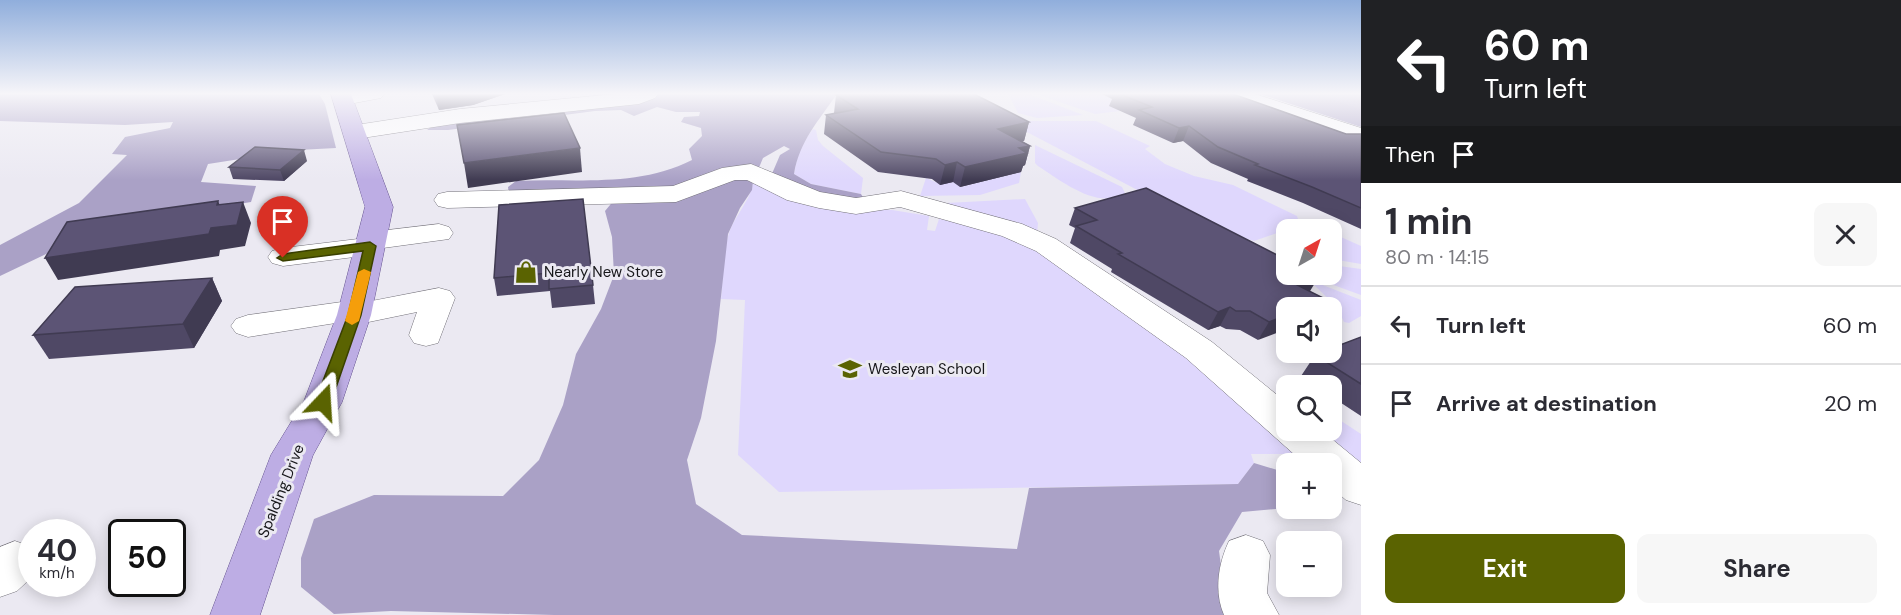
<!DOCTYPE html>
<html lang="en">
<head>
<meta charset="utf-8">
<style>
	body { margin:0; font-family:"DM Sans",sans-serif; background:#f7f7f7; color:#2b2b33; height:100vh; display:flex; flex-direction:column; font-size:22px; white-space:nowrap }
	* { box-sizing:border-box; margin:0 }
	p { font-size:20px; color:#7c7c81 }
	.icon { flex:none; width:33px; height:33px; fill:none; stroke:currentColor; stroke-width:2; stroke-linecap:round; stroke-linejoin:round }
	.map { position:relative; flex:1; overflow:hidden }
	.panel { display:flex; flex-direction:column; background:#fff; width:540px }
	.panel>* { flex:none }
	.banner { background:#202124; color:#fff; overflow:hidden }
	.needle { width:39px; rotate:39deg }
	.buttons { position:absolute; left:1276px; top:219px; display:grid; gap:12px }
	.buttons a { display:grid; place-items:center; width:66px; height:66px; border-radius:12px; background:#fff; box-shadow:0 3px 15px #0003; font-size:30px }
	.speed { position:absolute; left:18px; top:519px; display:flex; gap:12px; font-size:30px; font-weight:700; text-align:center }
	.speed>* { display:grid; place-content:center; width:78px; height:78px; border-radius:50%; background:#fff; box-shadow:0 3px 15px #0003; line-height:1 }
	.speed small { font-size:15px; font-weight:400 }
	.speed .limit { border:3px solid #111; border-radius:9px; background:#fff; color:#111 }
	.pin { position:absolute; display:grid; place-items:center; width:51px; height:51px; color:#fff; margin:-62px -26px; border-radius:50% 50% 50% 0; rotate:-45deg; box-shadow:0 0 6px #0007 }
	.pin .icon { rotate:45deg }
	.me { position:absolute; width:66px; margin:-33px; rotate:20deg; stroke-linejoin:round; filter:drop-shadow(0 0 4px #0008) }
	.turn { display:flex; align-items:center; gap:21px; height:126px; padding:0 24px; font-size:27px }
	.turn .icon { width:78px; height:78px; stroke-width:2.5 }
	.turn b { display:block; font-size:42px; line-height:51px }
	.then { display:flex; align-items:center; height:57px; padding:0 24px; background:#0003; gap:12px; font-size:22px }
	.round { display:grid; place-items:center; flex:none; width:63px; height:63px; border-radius:12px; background:#f7f7f7 }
	.head { display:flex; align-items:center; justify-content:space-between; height:102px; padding:0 24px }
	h1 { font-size:36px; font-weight:700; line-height:45px }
	.cta { display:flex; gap:12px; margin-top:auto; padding:12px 24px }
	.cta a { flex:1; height:69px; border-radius:12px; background:#5a6301; color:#fff; font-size:24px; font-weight:700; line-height:69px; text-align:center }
	.cta a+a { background:#f7f7f7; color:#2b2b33 }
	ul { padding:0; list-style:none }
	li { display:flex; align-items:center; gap:18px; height:78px; padding:0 24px; border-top:2px solid #e1e1e2 }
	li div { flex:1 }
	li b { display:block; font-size:22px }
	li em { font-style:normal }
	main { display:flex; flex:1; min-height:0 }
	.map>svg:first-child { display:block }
	.green { fill:#dfd7fd }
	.forest { fill:#aaa1c6 }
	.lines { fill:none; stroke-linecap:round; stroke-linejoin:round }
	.stream { stroke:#ada4c9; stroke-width:5 }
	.minor-casing { stroke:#737179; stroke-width:1 }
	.major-casing { stroke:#665491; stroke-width:1 }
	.minor { fill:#fff; fill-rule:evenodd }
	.major { fill:#bdade4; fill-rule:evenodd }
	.wall { fill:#4f4865 }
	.shaded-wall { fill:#403b52 }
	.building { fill:#5c5475; stroke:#403b52; stroke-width:1.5 }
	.route { fill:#5a6301; stroke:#3a4001; stroke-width:1.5 }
	.slow { fill:#f59e0b }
	.labels { text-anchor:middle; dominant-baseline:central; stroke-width:6; stroke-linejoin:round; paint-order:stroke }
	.poi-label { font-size:15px; fill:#161619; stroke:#ebe9f2; text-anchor:start }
	.street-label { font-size:15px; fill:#161619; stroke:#ebe9f2 }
</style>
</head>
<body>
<main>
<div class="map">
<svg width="1361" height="615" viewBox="0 0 1361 615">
	<rect width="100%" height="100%" fill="#ebe9f2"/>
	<g class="green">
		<path d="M1008,94H1029L1083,115L1037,118L1018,113Z"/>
		<path d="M1036,94H1100L1115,98L1111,106L1120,111L1095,114Z"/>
		<path d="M1024,121H1096L1150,146L1145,149L1165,164L1194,176L1233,185L1297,216L1300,225L1254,241L1206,226L1025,131Z"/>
		<path d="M813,129L816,130L818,140L823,146L863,178L861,194L811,184L794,174C797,156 802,143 813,129Z"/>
		<path d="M1035,145L1122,187L1125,193C1099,211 1061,181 1038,166L1035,163Z"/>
		<path d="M1021,172L1019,183L980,195L920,196L926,178L940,184L953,182L961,187Z"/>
		<path d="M753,181L861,210H892L929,216L927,230L935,231L939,219L996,230L1026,241L1190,352L1305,454H1251L1254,463L1238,484L779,492L738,455L745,300L721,299C723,278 723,252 729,233C735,215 752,199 753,181Z"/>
		<path d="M1025,199L1038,223L1037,233L927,204Z"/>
		<path d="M1332,233L1361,246V264L1332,259Z"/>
		<path d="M1332,265L1361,269V295L1306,275L1332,274Z"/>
		<path d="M1315,282L1361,300V316L1349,323L1344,322L1336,306L1313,284Z"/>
		<path d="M1332,415L1361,434V472L1312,431L1332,430Z"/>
	</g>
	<g class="forest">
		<path d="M0,94H319L325,104L336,148L298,150L208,164L201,182L256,186L251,202L107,225L0,276V245L79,203L127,155L112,154L125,137L170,128L173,122L125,125L0,121Z"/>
		<path d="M658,94H837C819,120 799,142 794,174L811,184L861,194L864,199L840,201L771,176L780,155L790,149L784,146L763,158L758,170L676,191L509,195L508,187L516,181C575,178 637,188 692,160L689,149L702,136L701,128L681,122L684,117L699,116L700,112H676L657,107L634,116L621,110L595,111L448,130H427L434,125Z"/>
		<path d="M1260,94H1361V127Z"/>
		<path d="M744,178L753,181L752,190L740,208L728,234L716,341L701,418L687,460L696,504L742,535L1017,549L1029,488L1238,484L1254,463L1287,473V508L1242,512L1219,551L1227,610L1225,615H554L391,611L334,614L301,587V558L314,519L374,495L503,496L539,460L563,405L576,354L601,309L614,275L612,237L605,211L615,199Z"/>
	</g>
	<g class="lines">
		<path class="stream" d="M1325,94L1361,107"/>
		<g class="minor-casing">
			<g id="minor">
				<path d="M338,94H384L381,98L344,105L337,103L334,99Z"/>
				<path d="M615,94H658L655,98L639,104L460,123L356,139L348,137L345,132L348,127L356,125L460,109Z"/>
				<path d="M1223,94H1255L1361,128V142L1226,98Z"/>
				<path d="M751,164L820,192L856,198L901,191L1022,224L1056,239L1212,342L1287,403V430H1321L1361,463V505L1346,500L1332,488V464H1305L1186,358L1036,251L1002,236L900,207L856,214L819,208L787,200L747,180H735L676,202L447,208L438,206L434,200L438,194L447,192L673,186L722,168Z"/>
				<path d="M439,224L449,227L453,233L449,239L383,248L380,252L370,255L283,266L272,263L268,257L272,251L283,248L358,239L361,235L371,232Z"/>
				<path d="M439,288L450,291L455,298L438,343L426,346L414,343L409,335L417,312L354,325L342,322L248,337L236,333L231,326L236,319L248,315L356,300L366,302Z"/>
				<path d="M1246,535L1263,541L1270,555L1267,593L1279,615H1224C1214,592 1218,564 1229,541Z"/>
				<path d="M15,541L32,547V577L17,591L0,597V547Z"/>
			</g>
		</g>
		<g class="major-casing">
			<path id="major" d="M331,94H351L393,207L371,315L342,402L313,455L260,615H210L271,455L304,401L337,315L365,207Z"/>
		</g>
		<use href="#minor" class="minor"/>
		<use href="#major" class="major"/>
	</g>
	<g class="wall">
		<path d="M432,94H505L473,105L439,110Z"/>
		<path d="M1102,94H1233L1346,134H1361V229L1303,203L1247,181L1248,179L1211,163L1183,141L1173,143L1133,125L1136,118L1109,106L1112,99Z"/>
		<path d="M836,95L1029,122L1024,141H1022L1030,146L1025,165L1023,166L1021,172L960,187L953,182L940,185L932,179L878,172L824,134L826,115L835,113H834Z"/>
		<path d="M307,161L284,181L233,179L229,167Z"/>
		<path d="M499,205L593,285L595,304L552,308L550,291L497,296L494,278Z"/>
		<path d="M1075,208L1311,274L1258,340L1240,330L1226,329L1220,326L1208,330L1111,272L1112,269L1070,243L1075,228L1069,225Z"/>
		<path d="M212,278L222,301L194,348L49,359L33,335Z"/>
		<path d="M1361,337V416L1332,397V386H1315L1301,376L1315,355Z"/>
	</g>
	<g class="shaded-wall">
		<path d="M449,94H505L473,105L439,110L436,96Z"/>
		<path d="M1029,122L1024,141L993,147L998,129Z"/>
		<path d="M1189,126L1183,141L1173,143L1179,128Z"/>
		<path d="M1030,146L1025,165L1023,166L1021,172L960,187L965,167L1019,148Z"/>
		<path d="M580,148L582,172L468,188L464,163Z"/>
		<path d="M304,150L307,161L284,181L280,170Z"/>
		<path d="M957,162L953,182L940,185L945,165Z"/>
		<path d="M218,201L227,222L243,202L251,223L245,246L220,250L219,256L58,280L45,258L217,205Z"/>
		<path d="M1302,274L1318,278L1307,296L1286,303Z"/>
		<path d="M212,278L222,301L194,348L183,324Z"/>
		<path d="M1327,300L1322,308H1306Z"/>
		<path d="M1230,307L1220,326L1208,330L1218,312Z"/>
		<path d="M1287,315V329L1258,340L1269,322Z"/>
	</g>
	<g class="building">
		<path d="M840,94H974L1029,122L998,129L1030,146L1019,148L1027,153L965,167L957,162L945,165L936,159L881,152L826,115L858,109L836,95Z"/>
		<path d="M1120,94H1233L1346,134H1361V208L1312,187L1255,165L1258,164L1218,147L1189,126L1179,128L1139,110L1152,107Z"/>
		<path d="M564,113L580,148L464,163L457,125Z"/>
		<path d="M255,147L304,150L280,170L229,167Z"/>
		<path d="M1146,188L1287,260V274H1311L1318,278L1297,285L1327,300L1306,308H1287V315L1269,322L1250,311H1236L1230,307L1218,312L1118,254L1122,253L1076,226L1097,220L1075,208Z"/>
		<path d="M583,199L593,285L549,289V273L494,278L499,205Z"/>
		<path d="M218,201L217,205L243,202L237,225L211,228L209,234L45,258L67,222Z"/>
		<path d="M212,278L183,324L33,335L75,287Z"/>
		<path d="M1361,337V384L1315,355L1322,352H1332V348Z"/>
	</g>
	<linearGradient id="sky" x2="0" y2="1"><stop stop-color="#90aedc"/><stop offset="0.52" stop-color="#f6f5f9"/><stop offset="1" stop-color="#f6f5f9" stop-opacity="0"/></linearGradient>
	<rect width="1361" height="180" fill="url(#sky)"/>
	<path class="route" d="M370,242L376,246L361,315L331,402L323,408L318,406L315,402L348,315L363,251L283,261L277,258L283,254Z"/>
	<path class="slow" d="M364,269L371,272L359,321L352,325L345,321L358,272Z"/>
	<defs>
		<g id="shop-bare" transform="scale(1.8)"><path d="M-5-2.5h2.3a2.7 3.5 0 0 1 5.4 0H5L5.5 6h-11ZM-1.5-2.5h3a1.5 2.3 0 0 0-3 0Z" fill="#5a6301" stroke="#ebe9f2" stroke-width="2.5" paint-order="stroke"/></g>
		<g id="school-bare" transform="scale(1.8)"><path d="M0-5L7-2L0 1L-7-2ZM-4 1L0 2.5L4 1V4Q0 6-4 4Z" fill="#5a6301" stroke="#ebe9f2" stroke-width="2.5" paint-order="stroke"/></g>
	</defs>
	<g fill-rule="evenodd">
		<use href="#shop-bare" x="526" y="272"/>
		<use href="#school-bare" x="850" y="369"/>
	</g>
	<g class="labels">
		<g class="poi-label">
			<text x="544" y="272">Nearly New Store</text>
			<text x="868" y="369">Wesleyan School</text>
		</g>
		<g class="street-label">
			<text transform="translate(281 491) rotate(-68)">Spalding Drive</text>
		</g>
	</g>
</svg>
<div class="buttons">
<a><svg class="needle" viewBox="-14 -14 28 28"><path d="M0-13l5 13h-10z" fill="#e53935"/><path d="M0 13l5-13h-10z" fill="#7c7c81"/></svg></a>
<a><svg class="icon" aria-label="sound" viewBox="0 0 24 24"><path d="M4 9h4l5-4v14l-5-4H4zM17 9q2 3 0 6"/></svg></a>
<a><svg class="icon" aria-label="search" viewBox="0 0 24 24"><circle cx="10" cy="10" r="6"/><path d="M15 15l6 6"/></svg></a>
<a>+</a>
<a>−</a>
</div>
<div class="speed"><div>40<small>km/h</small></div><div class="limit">50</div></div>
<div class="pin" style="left:283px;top:258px;background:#d93025"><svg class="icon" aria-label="arrive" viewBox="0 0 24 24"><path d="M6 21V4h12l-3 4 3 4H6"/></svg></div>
<svg class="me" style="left:323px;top:402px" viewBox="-20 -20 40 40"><path d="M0-17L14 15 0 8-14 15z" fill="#5a6301" stroke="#fff" stroke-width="4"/></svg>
</div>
<section class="panel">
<div class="banner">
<div class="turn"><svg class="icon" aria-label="left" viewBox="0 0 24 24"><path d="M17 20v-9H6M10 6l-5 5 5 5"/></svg><div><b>60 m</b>Turn left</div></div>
<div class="then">Then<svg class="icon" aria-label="arrive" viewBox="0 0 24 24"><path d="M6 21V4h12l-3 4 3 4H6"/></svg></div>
</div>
<div class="head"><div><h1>1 min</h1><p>80 m · 14:15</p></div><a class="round"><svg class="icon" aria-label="close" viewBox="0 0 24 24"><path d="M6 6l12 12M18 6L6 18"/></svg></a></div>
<ul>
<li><svg class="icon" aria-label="left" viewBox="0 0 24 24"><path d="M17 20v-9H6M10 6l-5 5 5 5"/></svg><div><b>Turn left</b></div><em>60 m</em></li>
<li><svg class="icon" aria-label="arrive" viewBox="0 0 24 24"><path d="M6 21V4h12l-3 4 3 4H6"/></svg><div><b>Arrive at destination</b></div><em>20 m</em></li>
</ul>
<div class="cta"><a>Exit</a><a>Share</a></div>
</section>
</main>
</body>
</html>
